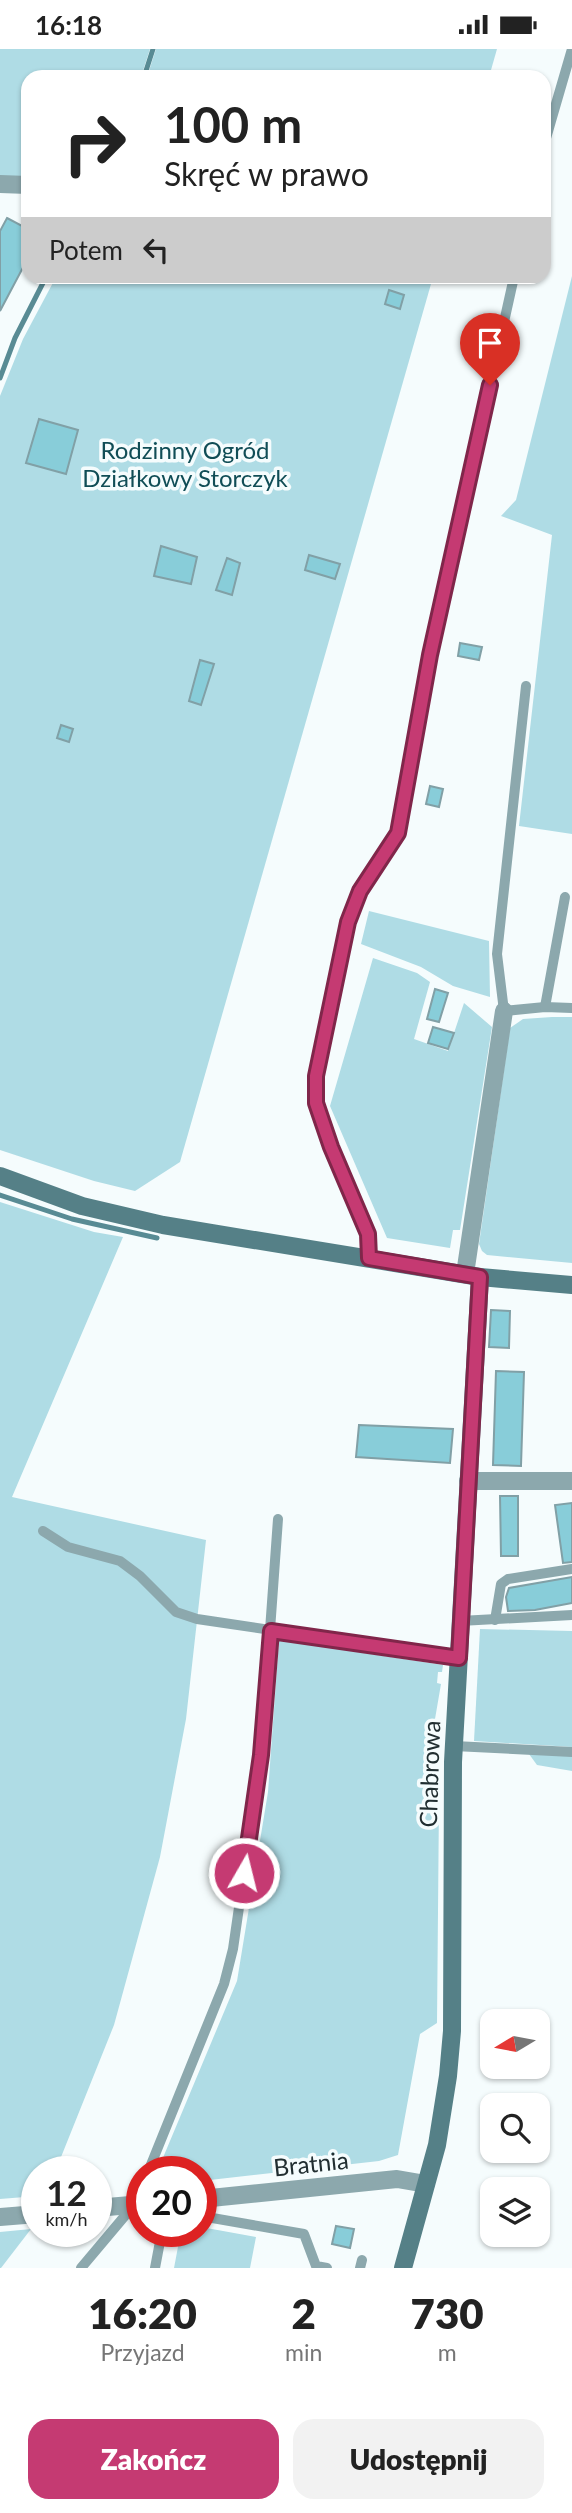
<!DOCTYPE html>
<html lang="pl">
<head>
<meta charset="utf-8">
<style>
	body { margin:0; font-family:Lato,sans-serif; background:#f2f2f2; color:#222; height:100vh; display:flex; flex-direction:column; font-size:26px; white-space:nowrap }
	* { box-sizing:border-box; margin:0 }
	p { font-size:23px; color:#767676 }
	.icon { flex:none; width:38px; height:38px; fill:none; stroke:currentColor; stroke-width:2; stroke-linecap:round; stroke-linejoin:round }
	.map { position:relative; height:2219px; overflow:hidden }
	.sheet { display:flex; flex-direction:column; background:#fff; flex:1 }
	.sheet>* { flex:none }
	.guide { position:absolute; left:21px; top:21px; width:530px; height:214px; border-radius:21px; box-shadow:0 2px 5px #0004; background:#fff; color:#222; overflow:hidden }
	.needle { width:46px; rotate:260deg }
	.tools { position:absolute; left:480px; top:1960px; display:grid; gap:14px }
	.tools a { display:grid; place-items:center; width:70px; height:70px; border-radius:14px; background:#fff; box-shadow:0 2px 5px #0004; font-size:35px }
	.speed { position:absolute; left:21px; top:2107px; display:flex; gap:14px; font-size:35px; font-weight:700; text-align:center }
	.speed>* { display:grid; place-content:center; width:91px; height:91px; border-radius:50%; background:#fff; box-shadow:0 2px 5px #0004; line-height:1 }
	.speed small { font-size:18px; font-weight:400 }
	.speed .limit { border:10px solid #d22; background:#fff; color:#111 }
	.pin { position:absolute; display:grid; place-items:center; width:60px; height:60px; color:#fff; margin:-72px -30px; border-radius:50% 50% 50% 0; rotate:-45deg; box-shadow:0 0 7px #0007 }
	.pin .icon { rotate:45deg }
	.me { position:absolute; width:77px; margin:-38px; rotate:8deg; stroke-linejoin:round; filter:drop-shadow(0 0 5px #0008) }
	.turn { display:flex; align-items:center; gap:24px; height:147px; padding:0 28px; font-size:32px }
	.turn .icon { width:91px; height:91px; stroke-width:2.5 }
	.turn b { display:block; font-size:49px; line-height:60px }
	.then { display:flex; align-items:center; height:66px; padding:0 28px; background:#0003; gap:14px; font-size:26px }
	.eta { display:flex; justify-content:space-evenly; align-items:center; height:119px; text-align:center }
	.eta b { font-size:42px; font-weight:800; line-height:49px }
	.button { display:flex; gap:14px; margin-top:auto; padding:14px 28px }
	.button a { flex:1; height:80px; border-radius:21px; background:#c53a72; color:#fff; font-size:28px; font-weight:800; line-height:80px; text-align:center }
	.button a+a { background:#f2f2f2; color:#222 }
	.status { display:flex; justify-content:space-between; align-items:center; height:49px; padding:0 35px; background:#fff; direction:ltr }
	.status svg { height:19px; fill:currentColor }
	.map>svg:first-child { display:block }
	.green { fill:#afdce5 }
	.lines { fill:none; stroke-linecap:round; stroke-linejoin:round }
	.stream { stroke:#588b94; stroke-width:5 }
	.building { fill:#88cdd9; stroke:#81a0a6; stroke-width:2 }
	.lane { stroke:#8ca8ad; stroke-width:10 }
	.street { stroke:#8ca8ad; stroke-width:18 }
	.secondary { stroke:#558087; stroke-width:18 }
	.route-casing { stroke:#80264a; stroke-width:18 }
	.route { stroke:#c53a72; stroke-width:12 }
	.labels { text-anchor:middle; dominant-baseline:central; stroke-width:7; stroke-linejoin:round; paint-order:stroke }
	.park-label { font-size:24px; fill:#104d56; stroke:#f5fcfd }
	.street-label { font-size:24px; fill:#212e31; stroke:#f5fcfd }
</style>
</head>
<body>
<div class="status"><b>16:18</b><svg viewBox="0 0 49 12"><path d="M0 12V9h3v3zM5 12V6h3v6zM10 12V3h3v9zM15 12V0h3v12zM26 1h20v11H26zM47 4h2v5h-2z"/></svg></div>
<div class="map">
<svg width="572" height="2219" viewBox="0 0 572 2219">
	<rect width="100%" height="100%" fill="#f5fcfd"/>
	<g class="green">
		<path d="M0,0H150L141,28H28V129L0,128Z"/>
		<path d="M156,0H497L489,28H147Z"/>
		<path d="M572,227V785L519,777L552,486L501,467L516,451Z"/>
		<path d="M56,228H433L180,1113L135,1142L94,1132L0,1101V347L23,290Z"/>
		<path d="M369,862L489,892L490,948L453,937L421,918L361,895Z"/>
		<path d="M373,909L417,924L430,933L414,990L448,1002L464,954L492,978L460,1181H453L450,1199L387,1189L330,1057Z"/>
		<path d="M552,968H572V1214L487,1206L482,1202L479,1195L510,979L523,970Z"/>
		<path d="M0,1153L94,1183L123,1188L12,1448L206,1491L186,1670L160,1808L114,1976L55,2123H37V2147L0,2150Z"/>
		<path d="M480,1580L572,1582V1698L474,1692Z"/>
		<path d="M279,1591L443,1616L442,1623H438L437,1634L441,1635L435,1670L432,1718L439,1750L437,1974L420,1985L398,2106L379,2112L201,2132V2123H157L237,1932L268,1743Z"/>
		<path d="M529,1705L572,1707V1722L537,1716Z"/>
		<path d="M201,2178L256,2188L250,2219H174L181,2182H201Z"/>
		<path d="M31,2180L1,2219H0V2183Z"/>
	</g>
	<g class="lines">
		<g class="stream">
			<path d="M144,28L153,0"/>
			<path d="M0,329L15,289L46,228"/>
			<path d="M0,1146L72,1170L157,1189"/>
		</g>
	</g>
	<g class="building">
		<path d="M7,169L28,180V209L0,262V182Z"/>
		<path d="M389,241L404,246L400,260L385,255Z"/>
		<path d="M39,370L78,381L66,425L26,414Z"/>
		<path d="M161,497L197,508L191,535L154,527Z"/>
		<path d="M309,506L340,515L335,530L305,521Z"/>
		<path d="M227,509L240,514L232,546L216,541Z"/>
		<path d="M460,594L482,598L479,611L458,607Z"/>
		<path d="M200,611L214,615L201,656L189,652Z"/>
		<path d="M61,676L73,680L69,693L57,689Z"/>
		<path d="M430,737L443,740L439,758L426,755Z"/>
		<path d="M435,940L448,944L439,973L427,970Z"/>
		<path d="M433,978L454,984L448,1000L428,994Z"/>
		<path d="M491,1261L510,1262L509,1299L489,1298Z"/>
		<path d="M496,1322L524,1323L521,1417L493,1416Z"/>
		<path d="M359,1376L453,1380L450,1414L356,1408Z"/>
		<path d="M500,1447H518V1507H501Z"/>
		<path d="M572,1454V1513L563,1514L555,1456Z"/>
		<path d="M572,1528V1554L535,1561L508,1562L506,1548L509,1539Z"/>
		<path d="M336,2177L354,2180L350,2199L332,2195Z"/>
	</g>
	<g class="lines">
		<g class="lane">
			<path d="M544,96L572,0"/>
			<path d="M526,637L497,905L504,962L545,958L572,959"/>
			<path d="M545,958L565,848"/>
			<path d="M369,1209L368,1185L331,1098L316,1054V1027L348,873L360,842L398,784L430,606L514,228"/>
			<path d="M43,1482L68,1498L120,1512L140,1527L176,1563L197,1570L459,1609"/>
			<path d="M495,1571L501,1535L508,1530L572,1520"/>
			<path d="M460,1572L572,1566"/>
			<path d="M454,1697L572,1703"/>
			<path d="M148,2123L224,1935L233,1900L261,1706L278,1470"/>
			<path d="M201,2167L304,2185L316,2217L327,2219"/>
			<path d="M81,2219L134,2156L142,2138"/>
			<path d="M155,2219L162,2182"/>
			<path d="M360,2219L362,2211"/>
		</g>
		<g class="street">
			<path d="M0,135L28,136"/>
			<path d="M465,1225L504,962"/>
			<path d="M468,1432H572"/>
			<path d="M201,2150L397,2130L426,2135"/>
			<path d="M96,2159L142,2155"/>
			<path d="M0,2168L37,2165"/>
		</g>
		<g class="secondary">
			<path d="M0,1127L82,1157L163,1176L480,1228L572,1236"/>
			<path d="M403,2219L437,2096L448,2027L452,1982L453,1713L480,1228"/>
		</g>
	</g>
	<g class="lines">
		<g class="route-casing">
			<path id="route" d="M244,1824L261,1706L271,1582L459,1609L480,1228L369,1209L368,1185L331,1098L316,1054V1027L348,873L360,842L398,784L430,606L490,336"/>
		</g>
		<use href="#route" class="route"/>
	</g>
	<g class="labels">
		<g class="park-label">
			<text x="185" y="400">Rodzinny Ogród<tspan x="185" dy="28">Działkowy Storczyk</tspan></text>
		</g>
		<g class="street-label">
			<text transform="translate(429 1725) rotate(-88)">Chabrowa</text>
			<text transform="translate(311 2114) rotate(-6)">Bratnia</text>
		</g>
	</g>
</svg>
<div class="tools">
<a><svg class="needle" viewBox="-14 -14 28 28"><path d="M0-13l5 13h-10z" fill="#e53935"/><path d="M0 13l5-13h-10z" fill="#767676"/></svg></a>
<a><svg class="icon" aria-label="search" viewBox="0 0 24 24"><circle cx="10" cy="10" r="6"/><path d="M15 15l6 6"/></svg></a>
<a><svg class="icon" aria-label="layers" viewBox="0 0 24 24"><path d="M12 4l9 5-9 5-9-5zM3 14l9 5 9-5"/></svg></a>
</div>
<div class="speed"><div>12<small>km/h</small></div><div class="limit">20</div></div>
<div class="pin" style="left:490px;top:336px;background:#d93025"><svg class="icon" aria-label="arrive" viewBox="0 0 24 24"><path d="M6 21V4h12l-3 4 3 4H6"/></svg></div>
<svg class="me" style="left:244px;top:1824px" viewBox="-20 -20 40 40"><circle r="17" fill="#c53a72" stroke="#fff" stroke-width="3"/><path d="M0-11L8 9 0 5-8 9z" fill="#fff"/></svg>
<div class="guide">
<div class="turn"><svg class="icon" aria-label="right" viewBox="0 0 24 24"><path d="M7 20v-9h11M14 6l5 5-5 5"/></svg><div><b>100 m</b>Skręć w prawo</div></div>
<div class="then">Potem<svg class="icon" aria-label="left" viewBox="0 0 24 24"><path d="M17 20v-9H6M10 6l-5 5 5 5"/></svg></div>
</div>
</div>
<section class="sheet">
<div class="eta">
<div><b>16:20</b><p>Przyjazd</p></div>
<div><b>2</b><p>min</p></div>
<div><b>730</b><p>m</p></div>
</div>
<div class="button"><a>Zakończ</a><a>Udostępnij</a></div>
</section>
</body>
</html>
